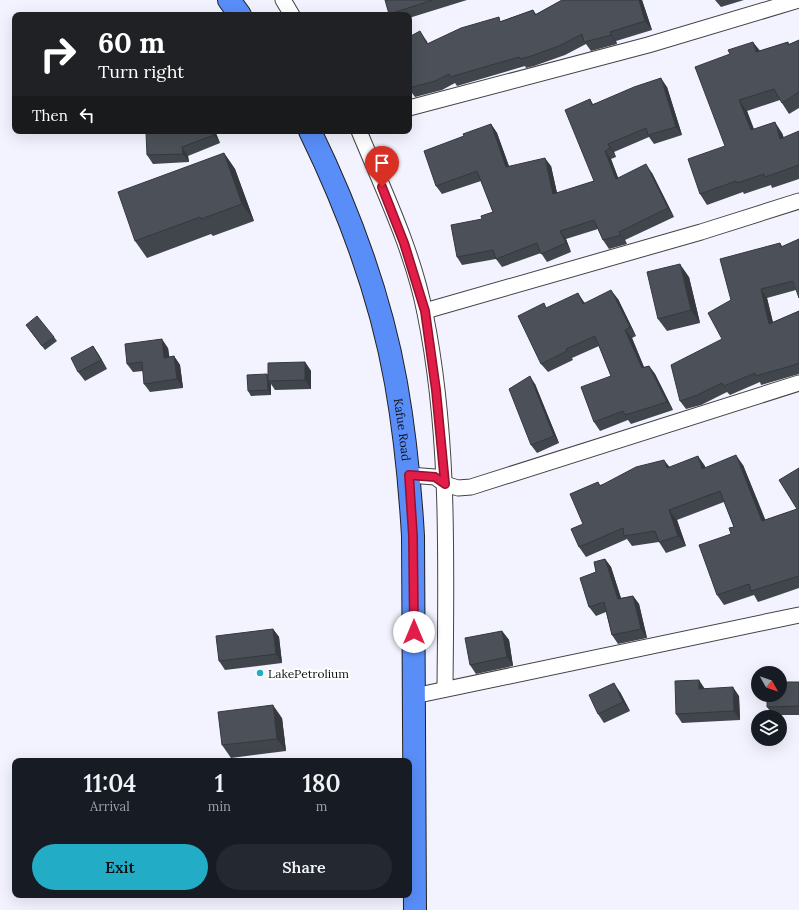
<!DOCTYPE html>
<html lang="en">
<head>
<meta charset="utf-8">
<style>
	body { margin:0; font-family:Lora,serif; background:#242831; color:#f1f3f6; height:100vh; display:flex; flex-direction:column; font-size:15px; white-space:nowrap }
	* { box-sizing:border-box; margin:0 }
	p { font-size:13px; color:#9ea1a6 }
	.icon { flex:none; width:22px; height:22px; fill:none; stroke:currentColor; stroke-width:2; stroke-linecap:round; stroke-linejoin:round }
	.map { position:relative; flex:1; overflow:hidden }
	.drawer { position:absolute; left:12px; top:758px; width:400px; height:140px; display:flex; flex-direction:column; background:#171b24; border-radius:8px; box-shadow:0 4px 16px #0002 }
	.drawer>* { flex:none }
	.banner { position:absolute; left:12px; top:12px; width:400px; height:122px; border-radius:8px; box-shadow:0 4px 16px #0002; background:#202124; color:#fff; overflow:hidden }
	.needle { width:26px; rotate:130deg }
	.tools { position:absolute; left:751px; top:666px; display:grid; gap:8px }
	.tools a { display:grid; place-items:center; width:36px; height:36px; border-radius:50%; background:#171b24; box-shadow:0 4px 16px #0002; font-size:20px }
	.pin { position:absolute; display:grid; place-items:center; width:34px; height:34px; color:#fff; margin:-41px -17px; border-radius:50% 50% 50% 0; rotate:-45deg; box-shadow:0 0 4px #0007 }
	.pin .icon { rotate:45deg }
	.me { position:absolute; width:44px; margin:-22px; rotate:0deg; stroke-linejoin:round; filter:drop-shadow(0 0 3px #0008) }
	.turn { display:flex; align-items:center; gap:14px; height:84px; padding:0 20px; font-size:18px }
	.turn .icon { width:52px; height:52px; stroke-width:2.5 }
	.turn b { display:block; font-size:28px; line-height:34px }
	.then { display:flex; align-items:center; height:38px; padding:0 20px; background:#0003; gap:8px; font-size:15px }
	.eta { display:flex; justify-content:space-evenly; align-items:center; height:68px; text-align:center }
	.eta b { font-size:24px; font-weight:600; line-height:28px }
	.cta { display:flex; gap:8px; margin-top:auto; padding:8px 20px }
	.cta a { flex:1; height:46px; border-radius:24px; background:#23acc6; color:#111; font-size:16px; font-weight:600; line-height:46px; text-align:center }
	.cta a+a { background:#242831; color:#f1f3f6 }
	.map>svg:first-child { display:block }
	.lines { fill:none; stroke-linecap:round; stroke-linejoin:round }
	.street-casing { stroke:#434343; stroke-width:17 }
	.highway-casing { stroke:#212121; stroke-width:24 }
	.street { stroke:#fff; stroke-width:15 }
	.highway { stroke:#598ef8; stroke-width:22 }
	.wall { fill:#41464d }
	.shaded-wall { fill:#35393e }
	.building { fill:#4c5159; stroke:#35393e }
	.route-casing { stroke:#92132f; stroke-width:10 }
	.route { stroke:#e11d48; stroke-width:7 }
	.poi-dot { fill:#23acc6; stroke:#fff; stroke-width:1.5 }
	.labels { text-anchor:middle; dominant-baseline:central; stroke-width:4; stroke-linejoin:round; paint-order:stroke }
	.street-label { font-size:12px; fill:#101010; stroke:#fff }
	.poi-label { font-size:12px; fill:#101010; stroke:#fff; text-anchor:start }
</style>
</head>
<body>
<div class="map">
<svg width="799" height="910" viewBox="0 0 799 910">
	<rect width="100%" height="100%" fill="#f3f3ff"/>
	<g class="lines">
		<g class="street-casing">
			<g id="street">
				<path d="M283,0L292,15"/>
				<path d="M409,108L648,45L799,0"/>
				<path d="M359,131C383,189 413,251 425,313C450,436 446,564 445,689"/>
				<path d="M425,311L701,232L799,201"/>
				<path d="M409,475L435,477L445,484L458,488L471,487L799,383"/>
				<path d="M414,696L799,615"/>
			</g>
		</g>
		<g class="highway-casing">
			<g id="highway">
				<path d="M229,0L240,15"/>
				<path id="s1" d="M310,131C348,209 381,298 396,383C405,434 410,485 413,536L415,910"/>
			</g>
		</g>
		<use href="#street" class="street"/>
		<use href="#highway" class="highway"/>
	</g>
	<g class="wall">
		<path d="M385,0H467L409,18V15H390Z"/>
		<path d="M562,0H642L652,30L616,41L617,44L591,51L586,44L565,55L534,66L526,68L525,66L457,86L455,83L442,90L415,97L409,89V74L412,72L426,40L428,44L501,21L533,10L536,14Z"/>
		<path d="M715,0H744L721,7Z"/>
		<path d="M799,40V108L789,114L780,100L747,111L754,129L782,133L784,138L799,131V179L772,188L771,185L744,194L743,192L707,205L700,194L725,146L730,54L759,51L788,42L789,44Z"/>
		<path d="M667,87L682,135L654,144L649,137L614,152L616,157L611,159L618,178L652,173L674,217L625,240L627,244L609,249L603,240L598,229L566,239L571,252L547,262L541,253L502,267L496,259L462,265L457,257L482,219L493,212L481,181L442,194L436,186L464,136L491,124L497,133L509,166H551L557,193L594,181L590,99L593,104Z"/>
		<path d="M167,131H215L220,143L188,156L189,162L153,164L147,155L167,132Z"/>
		<path d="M224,153L235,169L254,221L213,236L211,234L147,258L135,241Z"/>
		<path d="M780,243L782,246L796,290L767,298L773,322L799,311V374L761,385L760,382L730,395L727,392L701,405L686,409L680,401L722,339L731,300Z"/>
		<path d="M689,277L700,323L667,331L658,319Z"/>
		<path d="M618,299L636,336L632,338L644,367L649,366L655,374L673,410L631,424L628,420L600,431L594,422L611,376L599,346L572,358L573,360L548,372L541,364L546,308L584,302L585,303Z"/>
		<path d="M29,329L54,337L57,341L45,350Z"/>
		<path d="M93,346L99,355L107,369L85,381L78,372Z"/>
		<path d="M168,348L169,357L174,356L180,365L183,388L150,392L144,384L143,371L133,372L127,364Z"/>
		<path d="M305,362L311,371V389L275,390L271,384V395L251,396L248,391L268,376Z"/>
		<path d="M535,384L559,443L537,453L531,445Z"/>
		<path d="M743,465L765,520L797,509L799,468V588L758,602L754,595L724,605L717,595L731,534L734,527L724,502L677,520L686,546L666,553L659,542L632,546L627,539L586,557L579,547L583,524L600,485L669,467L705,466V468Z"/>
		<path d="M605,559L611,567L621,598L633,596L639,604L647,638L618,644L612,635L606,612L596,616L589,607L596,572Z"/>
		<path d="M273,629L279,637L282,663L225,670L219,661Z"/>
		<path d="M502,631L509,640L513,666L476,674L470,665Z"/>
		<path d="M799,682V715H773L767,707Z"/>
		<path d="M620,692L630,711L604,723L598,714Z"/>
		<path d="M739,696L740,720L682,723L676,714Z"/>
		<path d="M282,718L286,751L231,758L222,745Z"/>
	</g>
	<g class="shaded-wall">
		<path d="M639,0H642L652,30L645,21Z"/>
		<path d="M420,31L426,40L433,54L427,44Z"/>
		<path d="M610,32L616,41L617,44L611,35Z"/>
		<path d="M753,42L761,52H756Z"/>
		<path d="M661,78L667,87L682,135L676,127Z"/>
		<path d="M739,100L747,111L758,141L751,130Z"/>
		<path d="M775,122L782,133L788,150L780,139Z"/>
		<path d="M491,124L497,133L512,175L506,167Z"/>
		<path d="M212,131H215L220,143L214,135Z"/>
		<path d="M608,144L614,152L616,157L610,148Z"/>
		<path d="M182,147L188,156L189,162L183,154Z"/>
		<path d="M605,151L611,159L622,188L616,179Z"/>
		<path d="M224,153L235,169L254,221L242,204Z"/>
		<path d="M545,158L551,166L559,202L553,194Z"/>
		<path d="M646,164L652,173L674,217L668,208Z"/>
		<path d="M560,231L566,239L571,252L566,243Z"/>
		<path d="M619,232L625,240L627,244Z"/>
		<path d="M680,264L689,277L700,323L691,310Z"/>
		<path d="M761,289L767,298L775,332L769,324Z"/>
		<path d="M611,290L618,299L636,336L630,327Z"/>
		<path d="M578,293L584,302L589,313L583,304Z"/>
		<path d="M625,330L632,338L648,377L642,368Z"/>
		<path d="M162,339L168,348L171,367L164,358Z"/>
		<path d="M93,346L99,355L107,369L101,360Z"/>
		<path d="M174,356L180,365L183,388L177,379Z"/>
		<path d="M305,362L311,371V389L305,380Z"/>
		<path d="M649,366L655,374L673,410L667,402Z"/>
		<path d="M267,374L271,379L268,381L271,384V395L268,390Z"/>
		<path d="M530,376L535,384L559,443L554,436Z"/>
		<path d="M736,455L743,465L770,531L762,521Z"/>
		<path d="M698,456L705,466L710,479L702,469Z"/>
		<path d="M664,460L672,470L667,468Z"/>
		<path d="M669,510L677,520L686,546L678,536Z"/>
		<path d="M605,559L611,567L624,608L618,599Z"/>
		<path d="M633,596L639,604L647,638L641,629Z"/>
		<path d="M273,629L279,637L282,663L276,654Z"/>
		<path d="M502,631L509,640L513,666L507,657Z"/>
		<path d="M699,680L705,689H699Z"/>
		<path d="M614,683L620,692L630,711L623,702Z"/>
		<path d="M733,687L739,696L740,720L734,711Z"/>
		<path d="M273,705L282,718L286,751L277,739Z"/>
	</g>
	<g class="building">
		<path d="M385,0H433L389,14Z"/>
		<path d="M562,0H639L645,21L610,32L611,35L584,42L582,34L559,46L528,57L520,59L519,57L450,77L449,74L435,81L409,88V74L412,72L409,65V37L420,31L427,44L461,28L499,17L500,22L533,10L535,15Z"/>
		<path d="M799,40V92L782,103L774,89L739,100L751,130L775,122L780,139L799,131V165L765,177L764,174L737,183L736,181L700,194L688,159L725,146L695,67L730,54L728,50L753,42L756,52L788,42V45Z"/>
		<path d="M661,78L676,127L648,135L646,128L608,144L610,148L605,151L616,179L646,164L668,208L619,232L621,235L603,240L594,220L560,231L566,243L541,254L537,243L496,259L493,250L457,257L451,225L482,219L481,216L493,212L477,171L436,186L424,151L464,136L463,134L491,124L506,167L545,158L553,194L594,181L565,110L590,99L592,105L634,87Z"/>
		<path d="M167,131H212L214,135L182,147L183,154L147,155L146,133L167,132Z"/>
		<path d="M224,153L242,204L201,219L200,217L135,241L118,192Z"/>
		<path d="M799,239V298L793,281L761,289L769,324L799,311V363L791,366L755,376V373L724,386L722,383L695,396L680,401L671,365L722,339L708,313L731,300L720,259L780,243L781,247Z"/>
		<path d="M680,264L691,310L658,319L647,272Z"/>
		<path d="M611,290L630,327L625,330L642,368L649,366L667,402L625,415L623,411L594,422L581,387L611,376L595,336L566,349L567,351L541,364L518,316L544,303L546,308L578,293L583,304Z"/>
		<path d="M37,316L54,337L42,346L26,325Z"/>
		<path d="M162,339L164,358L174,356L177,379L144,384L142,362L127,364L125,344Z"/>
		<path d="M93,346L101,360L78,372L71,358Z"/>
		<path d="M305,362V380L268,381V363Z"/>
		<path d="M267,374L268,390L248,391L247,375Z"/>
		<path d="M530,376L554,436L531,445L509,389Z"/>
		<path d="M736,455L762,521L797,509L779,480L799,468V576L751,591L749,584L717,595L699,545L731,534L729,528L734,527L720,491L669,510L678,536L659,542L655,531L624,536L623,528L579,547L571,529L583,524L570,494L598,482L600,486L636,467L664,460L667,468L698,456L702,469Z"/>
		<path d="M605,559L618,599L633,596L641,629L612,635L604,602L589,607L580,578L596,572L594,562Z"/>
		<path d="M273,629L276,654L219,661L216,636Z"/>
		<path d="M502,631L507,657L470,665L465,638Z"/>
		<path d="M699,680V689L733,687L734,711L676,714L675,681Z"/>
		<path d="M780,682H799V706L767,707V695H780Z"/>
		<path d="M614,683L623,702L598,714L589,695Z"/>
		<path d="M273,705L277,739L222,745L218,712Z"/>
		<path d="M313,759L314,761H296Z"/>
	</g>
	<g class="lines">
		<g class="route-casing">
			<path id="route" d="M382,187L404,243L425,311L436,390L445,484L435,477L409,475L413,536L414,632"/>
		</g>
		<use href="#route" class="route"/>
	</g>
	<circle class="poi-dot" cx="260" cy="673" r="4"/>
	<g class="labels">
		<g class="street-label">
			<text stroke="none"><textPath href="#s1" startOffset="314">Kafue Road</textPath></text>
		</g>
		<g class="poi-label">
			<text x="268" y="673">LakePetrolium</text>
		</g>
	</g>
</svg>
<div class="tools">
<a><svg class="needle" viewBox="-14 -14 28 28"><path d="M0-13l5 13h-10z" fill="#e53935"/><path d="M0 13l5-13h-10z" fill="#9ea1a6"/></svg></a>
<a><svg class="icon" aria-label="layers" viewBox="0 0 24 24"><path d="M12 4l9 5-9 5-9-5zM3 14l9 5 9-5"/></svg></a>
</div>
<div class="pin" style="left:382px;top:187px;background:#d93025"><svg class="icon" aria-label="arrive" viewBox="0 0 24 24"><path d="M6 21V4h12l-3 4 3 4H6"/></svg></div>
<svg class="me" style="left:414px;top:632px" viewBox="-20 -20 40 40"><circle r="19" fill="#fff"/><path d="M0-13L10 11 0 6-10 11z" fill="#e11d48"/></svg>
<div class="banner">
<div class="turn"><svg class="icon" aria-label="right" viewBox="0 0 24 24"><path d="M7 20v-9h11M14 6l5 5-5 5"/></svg><div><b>60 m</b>Turn right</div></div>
<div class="then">Then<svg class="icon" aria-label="left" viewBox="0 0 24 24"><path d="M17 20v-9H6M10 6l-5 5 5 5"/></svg></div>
</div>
<section class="drawer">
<div class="eta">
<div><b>11:04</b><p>Arrival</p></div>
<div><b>1</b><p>min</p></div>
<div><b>180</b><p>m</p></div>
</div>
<div class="cta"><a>Exit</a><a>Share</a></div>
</section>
</div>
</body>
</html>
